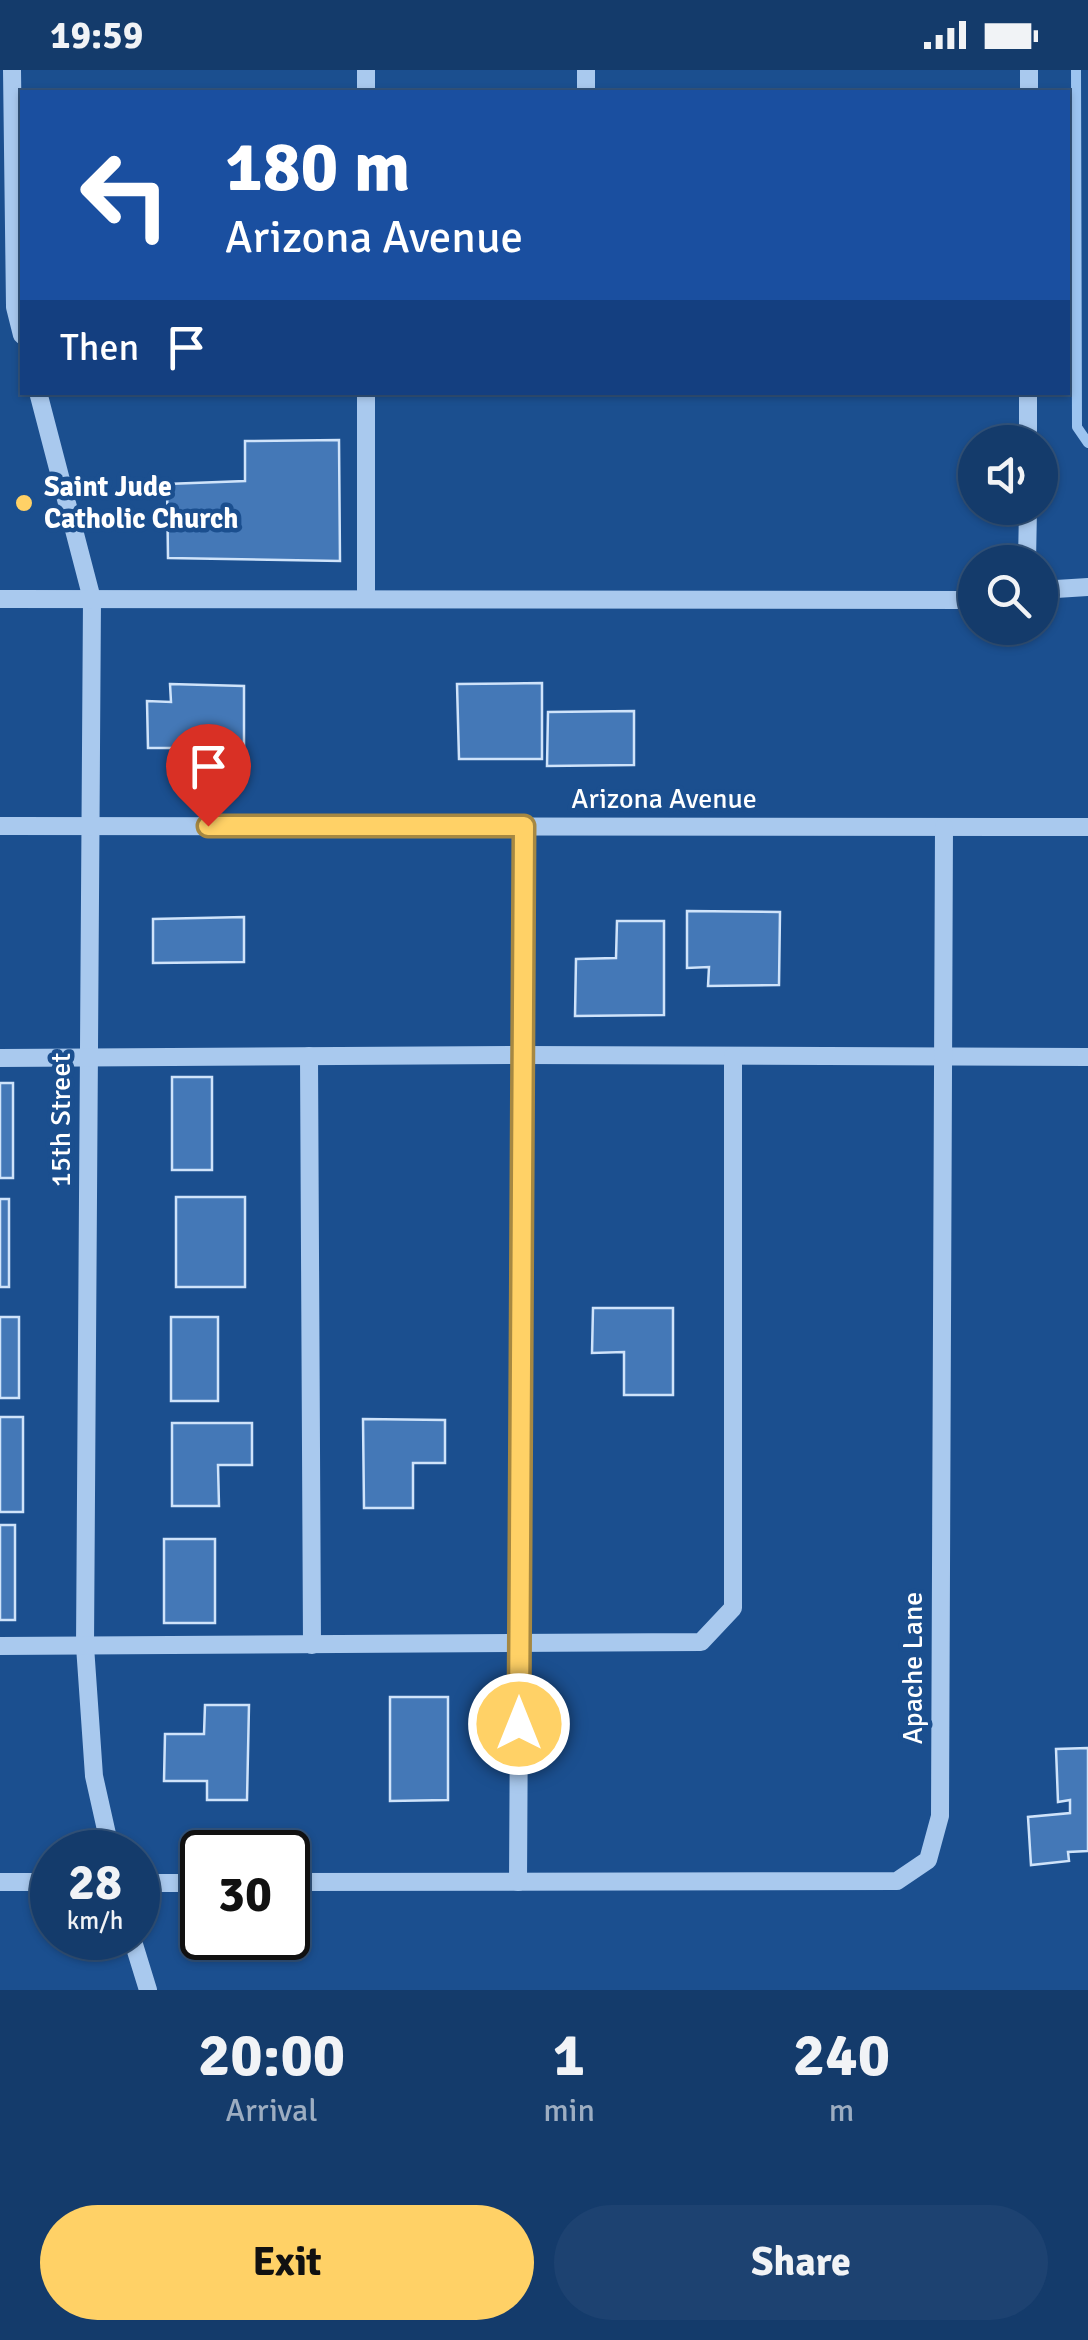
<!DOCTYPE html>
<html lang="en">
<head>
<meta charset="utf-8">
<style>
	body { margin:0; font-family:Signika,sans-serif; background:#1d4271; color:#f1f3f6; height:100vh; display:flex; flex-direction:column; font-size:38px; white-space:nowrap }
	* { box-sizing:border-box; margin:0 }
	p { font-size:32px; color:#9dadc1 }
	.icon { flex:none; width:55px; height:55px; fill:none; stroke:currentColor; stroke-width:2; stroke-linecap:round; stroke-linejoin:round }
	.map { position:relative; height:1920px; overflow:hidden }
	.sheet { display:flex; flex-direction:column; background:#143b6b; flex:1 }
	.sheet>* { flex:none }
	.banner { position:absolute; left:20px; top:20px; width:1050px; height:305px; border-radius:0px; box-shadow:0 2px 8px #0004,0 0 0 2px #33557e; background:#1a4fa0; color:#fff; overflow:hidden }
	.fabs { position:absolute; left:958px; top:355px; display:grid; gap:20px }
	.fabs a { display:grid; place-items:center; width:100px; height:100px; border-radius:50%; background:#143b6b; box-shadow:0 2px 8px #0004,0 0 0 2px #33557e; font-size:50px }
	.speed { position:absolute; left:30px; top:1760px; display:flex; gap:20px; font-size:50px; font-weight:700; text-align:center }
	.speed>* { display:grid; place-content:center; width:130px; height:130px; border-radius:50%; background:#143b6b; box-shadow:0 2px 8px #0004,0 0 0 2px #33557e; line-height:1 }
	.speed small { font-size:25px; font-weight:400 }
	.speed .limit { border:5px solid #111; border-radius:15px; background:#fff; color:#111 }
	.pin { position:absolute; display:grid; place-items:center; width:85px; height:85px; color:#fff; margin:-102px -42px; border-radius:50% 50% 50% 0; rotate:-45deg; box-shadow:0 0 10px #0007 }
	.pin .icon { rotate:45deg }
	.me { position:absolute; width:110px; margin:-55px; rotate:0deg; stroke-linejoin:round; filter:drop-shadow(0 0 8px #0008) }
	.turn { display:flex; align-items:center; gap:35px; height:210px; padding:0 40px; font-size:45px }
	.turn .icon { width:130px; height:130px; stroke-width:2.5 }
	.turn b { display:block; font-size:70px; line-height:85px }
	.then { display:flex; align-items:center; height:95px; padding:0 40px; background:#0003; gap:20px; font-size:38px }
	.eta { display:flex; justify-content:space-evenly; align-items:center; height:170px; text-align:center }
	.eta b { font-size:60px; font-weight:700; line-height:70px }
	.primary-button { display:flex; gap:20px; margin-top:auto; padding:20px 40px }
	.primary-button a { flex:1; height:115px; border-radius:60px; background:#ffd166; color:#111; font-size:40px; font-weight:700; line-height:115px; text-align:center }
	.primary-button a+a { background:#1d4271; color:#f1f3f6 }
	.status { display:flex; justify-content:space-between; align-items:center; height:70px; padding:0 50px; background:#143b6b; direction:ltr }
	.status svg { height:28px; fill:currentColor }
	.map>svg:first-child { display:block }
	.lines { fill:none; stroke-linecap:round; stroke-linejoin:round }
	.stream { stroke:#9cc4f0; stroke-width:10 }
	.building { fill:#4478b7; stroke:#cfe3fa; stroke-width:2.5 }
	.minor { stroke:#a9c9ee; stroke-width:18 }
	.route-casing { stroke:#a68842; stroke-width:25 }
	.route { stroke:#ffd166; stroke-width:18 }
	.poi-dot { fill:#ffd166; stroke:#1b4f8f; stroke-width:4 }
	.labels { text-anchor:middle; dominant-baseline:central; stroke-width:9; stroke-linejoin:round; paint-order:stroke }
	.poi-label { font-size:28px; font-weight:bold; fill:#fff; stroke:#1b4f8f; text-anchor:start }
	.street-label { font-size:28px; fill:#fff; stroke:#1b4f8f }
</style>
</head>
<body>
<div class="status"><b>19:59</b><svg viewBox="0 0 49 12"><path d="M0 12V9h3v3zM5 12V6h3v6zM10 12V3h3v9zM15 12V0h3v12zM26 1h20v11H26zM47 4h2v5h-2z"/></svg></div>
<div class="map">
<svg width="1088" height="1920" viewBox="0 0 1088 1920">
	<rect width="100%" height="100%" fill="#1b4f8f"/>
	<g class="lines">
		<path class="stream" d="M1076,0L1077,357L1088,373"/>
	</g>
	<g class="building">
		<path d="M339,370L340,491L168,488L167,414L245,411V371Z"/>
		<path d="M542,613V689H459L457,614Z"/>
		<path d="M170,614L244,616V685H198V678H148L147,631L171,632Z"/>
		<path d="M634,641V695L547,696L548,642Z"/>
		<path d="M687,841L780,842L779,915L708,916L709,897L687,898Z"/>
		<path d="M244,847V892L153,893V849Z"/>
		<path d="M617,851H664V945L575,946L576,889L616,888Z"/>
		<rect x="172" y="1007" width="40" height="93"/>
		<rect x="0" y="1013" width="13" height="95"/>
		<rect x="176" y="1127" width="69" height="90"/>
		<rect x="0" y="1129" width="9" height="88"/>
		<path d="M593,1238H673V1325H624V1282L592,1283Z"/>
		<rect x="0" y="1247" width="19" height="81"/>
		<rect x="171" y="1247" width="47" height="84"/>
		<rect x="0" y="1347" width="23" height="95"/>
		<path d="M363,1349L445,1350V1393H413V1438H364Z"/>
		<path d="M172,1353H252V1395H218L219,1436H172Z"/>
		<rect x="0" y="1455" width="15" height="95"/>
		<rect x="164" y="1469" width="51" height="84"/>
		<path d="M390,1627H448V1730L390,1731Z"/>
		<path d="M205,1635H249L247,1730H207V1711H164L165,1664H204Z"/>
		<path d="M1088,1678V1781L1068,1782L1069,1791L1031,1795L1028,1747L1070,1743V1730L1058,1732L1056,1679Z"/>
	</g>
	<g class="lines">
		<g class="minor">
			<path d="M12,0L15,237L22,265"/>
			<path d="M366,0V22"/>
			<path d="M586,22V0"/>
			<path d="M1029,22V0"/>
			<path d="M38,322L92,529L85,1576L94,1706L111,1782"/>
			<path d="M366,322V529"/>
			<path d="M1028,372V322"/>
			<path d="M1027,492L1028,438"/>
			<path d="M1040,520L1088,517"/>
			<path d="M0,529L975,530"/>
			<path d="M0,756L1088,757"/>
			<path d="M309,986L312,1575"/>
			<path d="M0,988L522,985L1088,987"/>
			<path d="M0,1576L701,1572L733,1538V986"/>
			<path d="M0,1812H52"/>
			<path d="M288,1812L897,1811L928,1790L940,1746L944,757"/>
			<path d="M518,1812L524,757"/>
			<path d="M138,1813H202"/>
			<path d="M132,1868L148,1920"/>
		</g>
	</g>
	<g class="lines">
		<g class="route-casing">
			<path id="route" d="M208,756H524L519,1654"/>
		</g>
		<use href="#route" class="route"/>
	</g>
	<circle class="poi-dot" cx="24" cy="433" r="10"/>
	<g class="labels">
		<g class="poi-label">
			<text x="44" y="417">Saint Jude<tspan x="44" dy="32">Catholic Church</tspan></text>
		</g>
		<g class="street-label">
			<text x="664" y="729">Arizona Avenue</text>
			<text transform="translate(61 1050) rotate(-90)">15th Street</text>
			<text transform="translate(913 1598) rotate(-90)">Apache Lane</text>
		</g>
	</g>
</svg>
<div class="fabs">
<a><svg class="icon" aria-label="sound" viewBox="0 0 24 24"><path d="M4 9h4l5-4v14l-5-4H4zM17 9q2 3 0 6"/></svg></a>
<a><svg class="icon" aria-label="search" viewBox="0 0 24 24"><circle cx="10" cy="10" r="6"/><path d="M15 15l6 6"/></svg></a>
</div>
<div class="speed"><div>28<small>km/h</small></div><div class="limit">30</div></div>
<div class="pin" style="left:208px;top:756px;background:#d93025"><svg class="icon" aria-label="arrive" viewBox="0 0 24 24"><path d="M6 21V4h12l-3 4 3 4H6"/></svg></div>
<svg class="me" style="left:519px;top:1654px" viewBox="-20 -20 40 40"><circle r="17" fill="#ffd166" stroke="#fff" stroke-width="3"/><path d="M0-11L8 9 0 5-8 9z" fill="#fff"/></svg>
<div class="banner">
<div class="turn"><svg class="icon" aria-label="left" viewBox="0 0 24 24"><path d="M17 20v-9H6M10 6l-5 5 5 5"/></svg><div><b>180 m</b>Arizona Avenue</div></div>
<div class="then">Then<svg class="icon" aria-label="arrive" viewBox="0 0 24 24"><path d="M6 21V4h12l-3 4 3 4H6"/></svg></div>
</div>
</div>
<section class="sheet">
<div class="eta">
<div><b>20:00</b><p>Arrival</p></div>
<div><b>1</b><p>min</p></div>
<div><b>240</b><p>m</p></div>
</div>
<div class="primary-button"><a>Exit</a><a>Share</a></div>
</section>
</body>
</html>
